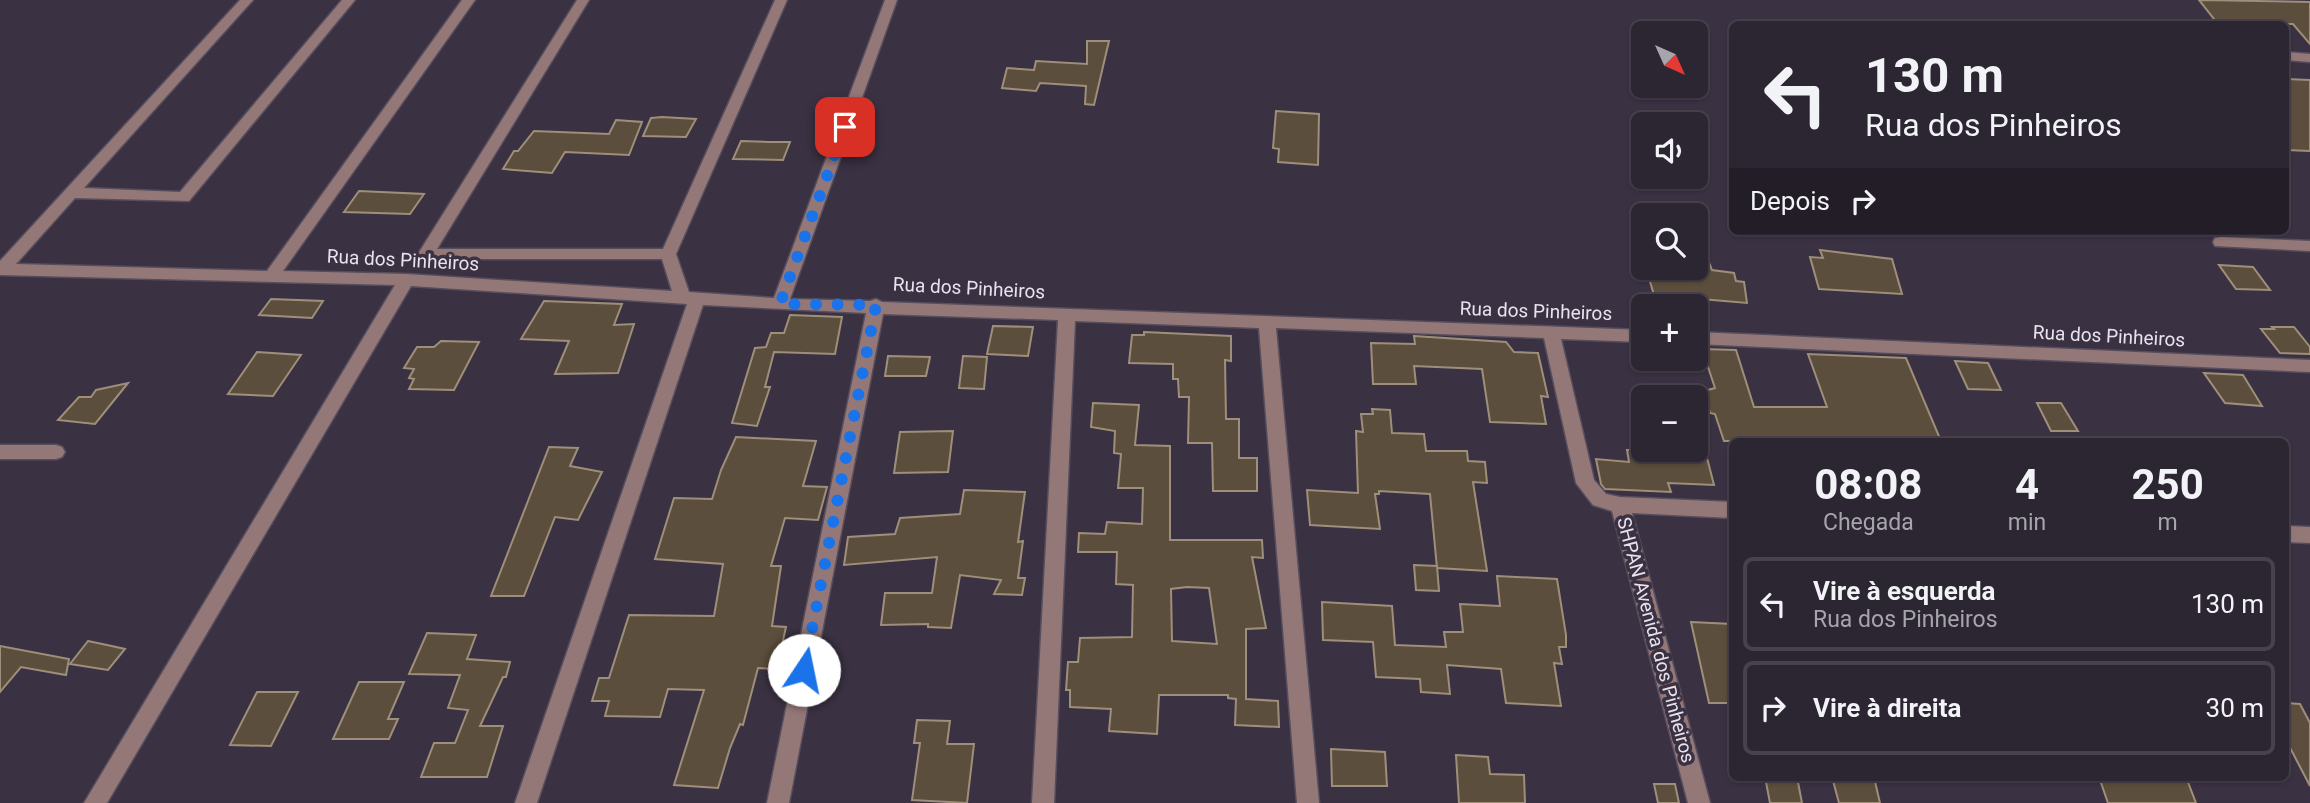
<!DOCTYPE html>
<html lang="pt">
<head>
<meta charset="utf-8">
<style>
	body { margin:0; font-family:Roboto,sans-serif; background:#38313e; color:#f1f3f6; height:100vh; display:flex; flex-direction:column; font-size:26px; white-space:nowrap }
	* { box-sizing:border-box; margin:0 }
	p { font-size:23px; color:#a6a5ac }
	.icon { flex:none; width:38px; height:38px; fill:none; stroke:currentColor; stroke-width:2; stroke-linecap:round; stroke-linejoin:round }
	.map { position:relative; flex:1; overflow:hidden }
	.sheet { position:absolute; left:1729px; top:438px; width:560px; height:343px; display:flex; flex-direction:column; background:#2c2532; border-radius:10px; box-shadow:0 2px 5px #0004,0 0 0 2px #48424d }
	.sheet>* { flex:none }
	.hud { position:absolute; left:1729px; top:21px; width:560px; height:214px; border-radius:10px; box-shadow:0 2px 5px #0004,0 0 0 2px #48424d; background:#2c2532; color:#f1f3f6; overflow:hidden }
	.needle { width:46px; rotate:135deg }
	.controls { position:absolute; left:1631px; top:21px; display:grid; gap:14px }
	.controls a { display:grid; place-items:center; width:77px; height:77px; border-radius:10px; background:#2c2532; box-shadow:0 2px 5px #0004,0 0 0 2px #48424d; font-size:35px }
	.pin { position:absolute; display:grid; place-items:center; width:60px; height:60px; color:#fff; margin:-30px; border-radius:14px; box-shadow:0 4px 10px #0006 }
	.me { position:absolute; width:77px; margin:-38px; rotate:11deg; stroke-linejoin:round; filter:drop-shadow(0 0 5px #0008) }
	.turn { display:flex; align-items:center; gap:24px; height:147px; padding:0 21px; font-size:32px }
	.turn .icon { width:91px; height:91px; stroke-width:2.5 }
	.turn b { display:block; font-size:49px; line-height:60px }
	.then { display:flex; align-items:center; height:66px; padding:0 21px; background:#0003; gap:14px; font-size:26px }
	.eta { display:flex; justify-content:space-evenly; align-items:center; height:119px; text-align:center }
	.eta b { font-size:42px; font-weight:700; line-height:49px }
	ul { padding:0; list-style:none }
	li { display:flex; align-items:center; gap:21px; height:94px; margin:0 14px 10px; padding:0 7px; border:4px solid #48424d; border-radius:10px }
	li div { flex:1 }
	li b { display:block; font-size:26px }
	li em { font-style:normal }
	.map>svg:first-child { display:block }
	.building { fill:#5c4e3c; stroke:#9e8f7b; stroke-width:2; fill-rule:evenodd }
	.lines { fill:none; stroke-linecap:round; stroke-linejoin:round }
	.minor-casing { stroke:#564d5d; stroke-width:3 }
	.minor { fill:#947878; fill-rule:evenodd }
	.route { stroke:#1a73e8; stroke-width:12; stroke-dasharray:0 21.6 }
	.labels { text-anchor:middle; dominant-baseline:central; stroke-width:7; stroke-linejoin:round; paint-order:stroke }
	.street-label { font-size:19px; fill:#e8e2ed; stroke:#3a3142 }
</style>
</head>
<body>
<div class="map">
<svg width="2310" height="803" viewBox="0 0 2310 803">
	<rect width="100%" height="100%" fill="#3a3142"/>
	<g class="building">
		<path d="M2199,0L2310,2V44L2293,24H2218Z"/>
		<path d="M1087,41H1109L1094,105L1085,104L1086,86L1040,83L1036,91L1002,88L1007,68L1034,70L1036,61L1087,64Z"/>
		<path d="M2286,79L2310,80V151L2286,150Z"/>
		<path d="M1276,111L1319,114L1318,165L1278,162L1279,149L1273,148Z"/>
		<path d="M651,118L662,117L696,119L686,137L643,136Z"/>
		<path d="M616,120L642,122L629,155L565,152L552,173L503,169L514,151H518L534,131L609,134Z"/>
		<path d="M741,141L769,142H790L783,160L733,159Z"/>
		<path d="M359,191L424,194L410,214L344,212Z"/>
		<path d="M1697,232L1712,270L1734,273L1736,281L1744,282L1747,303L1654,295L1648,275L1696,277Z"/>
		<path d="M1820,250L1892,259L1902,294L1819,289L1810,257L1823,258Z"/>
		<path d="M2219,265L2253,267L2270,290L2236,289Z"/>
		<path d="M271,299L323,301L312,318L259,315Z"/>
		<path d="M544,301L622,304L614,325L634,324L618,373L555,374L569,341L521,339Z"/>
		<path d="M790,315L842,317L835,354L774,352L765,387H770L757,426L732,423L755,348L766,347L771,333H784Z"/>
		<path d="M993,326L1033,327L1028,356L987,354Z"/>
		<path d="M2272,327H2294L2310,347V354L2280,353L2261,329H2274Z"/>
		<path d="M1144,332L1231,336V361L1225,360L1226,419H1239V458H1257V491H1213L1212,443H1188L1189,397H1179L1178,379H1173V364L1129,363L1132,335H1144Z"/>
		<path d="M1414,336L1506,342L1514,352L1538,353L1548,397L1541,396L1546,424L1490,422L1482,369L1414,366L1416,384H1373L1371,343L1415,344Z"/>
		<path d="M441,341L479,342L454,390L409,389L414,379L409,378L414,369L404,368L417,347H434Z"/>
		<path d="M1702,349L1736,350L1754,407H1827L1808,354L1906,358L1941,441H1724L1715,414L1710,413L1704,391L1715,388Z"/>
		<path d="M257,352L301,355L273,396L228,394Z"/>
		<path d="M888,356L930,357L926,376H885Z"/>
		<path d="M963,356L987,357L984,389L959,388Z"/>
		<path d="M1955,361L1988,363L2001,390L1968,389Z"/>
		<path d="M2204,373L2243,375L2262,406L2225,403Z"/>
		<path d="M128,383L95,424L58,420L79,397H91L96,390Z"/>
		<path d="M1093,403L1139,405L1135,445L1170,446V540H1262L1263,558L1252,557L1266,628L1246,629V699L1278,701L1279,727L1235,725L1236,699L1228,698V695H1159L1157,734L1109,731L1111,709L1070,707V690H1066L1068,662H1078L1080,638L1132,637L1133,585L1116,584L1117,552H1078L1079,533L1105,534L1107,522L1142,524L1143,488H1118L1121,454L1114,453L1115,431L1091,427ZM1187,587L1209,588L1217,644L1172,641L1171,589Z"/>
		<path d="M2037,403H2061L2078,431H2051Z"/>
		<path d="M1372,409L1390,410L1392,433L1424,434L1426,451H1467L1468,461L1485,462L1487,483L1473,482L1487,571L1437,568L1430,494L1379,491V494H1375L1380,529L1310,525L1307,490L1358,493L1356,431L1363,432L1361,414H1373Z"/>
		<path d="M953,431L948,472L894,473L900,432Z"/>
		<path d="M736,437L816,441L803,486L827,487L818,520L785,518L771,566H781L772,626L786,627L780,654L774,669L758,668L743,725L740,724L730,748L718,788L674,785L704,690L668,689L660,717L605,716L609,701H592L599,678H609L629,615L714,616L723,564L655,559L674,498L712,499L721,470Z"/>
		<path d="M549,447L578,448L570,466L602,472L578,520L555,517L524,596H491Z"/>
		<path d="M1627,450H1705L1714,485L1668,483L1671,492L1605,489L1601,484L1596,459L1629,462Z"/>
		<path d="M964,490L1025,492L1018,542L1023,541L1018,578H1025L1022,595L994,594L1001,580L960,575L951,628L928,627V624L881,625L885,593H932L937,557L844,565L848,537L895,534L900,518L960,514Z"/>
		<path d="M1414,565L1437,566L1439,591L1416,590Z"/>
		<path d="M1497,576L1557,579L1566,635V647H1559L1562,664L1554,663L1561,706L1506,703L1501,669L1447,665L1450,694L1421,692L1420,679L1376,677L1373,642L1323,640L1322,602L1392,606L1395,645L1446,647L1444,632H1463L1460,604L1500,606Z"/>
		<path d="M1691,622L1732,624V703H1709Z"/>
		<path d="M427,633L476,635L467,659L510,662L506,677H503L480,726H503L487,777H421L434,743H455L468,710L448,708L460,675L409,674Z"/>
		<path d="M88,641L107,645L125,649L108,670L70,664Z"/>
		<path d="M0,646L69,659L66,675L21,667L0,692Z"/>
		<path d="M359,682H404L388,719H398L389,739H333Z"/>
		<path d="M257,692H298L271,746L230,745Z"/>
		<path d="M2286,703L2300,704L2310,723V786L2286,740Z"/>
		<path d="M917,720L950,721L947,744H974L967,803L912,800L920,743H914Z"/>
		<path d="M1331,749L1385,752L1387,786H1332Z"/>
		<path d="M1456,755L1488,757L1490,774L1524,775L1525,803H1459Z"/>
		<path d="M1765,777H1797L1802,803H1770Z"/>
		<path d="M1832,777H1874L1880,803H1839Z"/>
		<path d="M2099,777H2186L2196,803H2108Z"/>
		<path d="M1654,784H1675L1679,803H1658Z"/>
	</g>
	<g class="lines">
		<g class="minor-casing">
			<g id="minor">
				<path d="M240,0H253L84,188L180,192L342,0H355L189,201L75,198L16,264L267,271L462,0H475L283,271L406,274L672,291L662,259H426L418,254L577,0H589L437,249H663L775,0H787L676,254L689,292L774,298L885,0H897L790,299L870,301L876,299L882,302L1643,330V342L1561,339L1594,480L1606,494L1620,497L1732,502V518L1632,513L1710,803H1688L1612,511L1593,505L1576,483L1544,338L1276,328L1319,803H1297L1259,328L1075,321L1054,803H1032L1058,320L883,314L789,803H767L866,313L703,305L537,803H515L687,304L411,286L107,803H84L395,285L0,275V261Z"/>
				<path d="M2286,52L2310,54V62L2286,60Z"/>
				<path d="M2221,237L2310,241V251L2215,246L2213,242L2215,238Z"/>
				<path d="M1696,332L2310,360V372L1696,344Z"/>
				<path d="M0,445H56L62,447L65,452L62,457L56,459H0Z"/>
				<path d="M2286,526L2310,527V543L2286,542Z"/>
			</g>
		</g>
		<use href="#minor" class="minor"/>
	</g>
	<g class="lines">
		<path class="route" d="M804,670L876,305L780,304L845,127"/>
	</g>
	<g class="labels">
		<g class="street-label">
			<text transform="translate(403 260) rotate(3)">Rua dos Pinheiros</text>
			<text transform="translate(969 288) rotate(3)">Rua dos Pinheiros</text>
			<text transform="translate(1536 311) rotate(2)">Rua dos Pinheiros</text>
			<text transform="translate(2109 336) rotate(3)">Rua dos Pinheiros</text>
			<text transform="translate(1656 640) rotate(75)">SHPAN Avenida dos Pinheiros</text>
		</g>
	</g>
</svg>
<div class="controls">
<a><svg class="needle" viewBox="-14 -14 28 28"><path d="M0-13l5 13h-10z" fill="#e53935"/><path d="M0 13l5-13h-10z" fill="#a6a5ac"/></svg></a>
<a><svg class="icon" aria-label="sound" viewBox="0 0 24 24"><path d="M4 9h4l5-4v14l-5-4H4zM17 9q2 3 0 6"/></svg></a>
<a><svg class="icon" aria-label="search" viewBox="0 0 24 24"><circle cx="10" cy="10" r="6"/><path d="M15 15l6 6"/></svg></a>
<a>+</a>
<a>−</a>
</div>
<div class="pin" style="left:845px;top:127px;background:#d93025"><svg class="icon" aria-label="arrive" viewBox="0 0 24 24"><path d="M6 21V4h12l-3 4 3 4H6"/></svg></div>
<svg class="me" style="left:804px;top:670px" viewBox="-20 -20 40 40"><circle r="19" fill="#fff"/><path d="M0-13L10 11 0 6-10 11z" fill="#1a73e8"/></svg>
<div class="hud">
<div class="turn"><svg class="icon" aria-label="left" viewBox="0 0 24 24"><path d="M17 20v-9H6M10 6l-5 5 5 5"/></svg><div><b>130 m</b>Rua dos Pinheiros</div></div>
<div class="then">Depois<svg class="icon" aria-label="right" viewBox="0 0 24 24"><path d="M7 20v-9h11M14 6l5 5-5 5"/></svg></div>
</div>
<section class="sheet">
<div class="eta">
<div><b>08:08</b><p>Chegada</p></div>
<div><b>4</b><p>min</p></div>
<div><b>250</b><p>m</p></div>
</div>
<ul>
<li><svg class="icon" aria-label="left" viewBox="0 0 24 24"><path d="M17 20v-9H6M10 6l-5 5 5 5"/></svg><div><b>Vire à esquerda</b><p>Rua dos Pinheiros</p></div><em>130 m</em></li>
<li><svg class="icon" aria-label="right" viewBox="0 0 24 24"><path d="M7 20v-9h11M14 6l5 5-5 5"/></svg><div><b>Vire à direita</b></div><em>30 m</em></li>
</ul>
</section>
</div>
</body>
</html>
